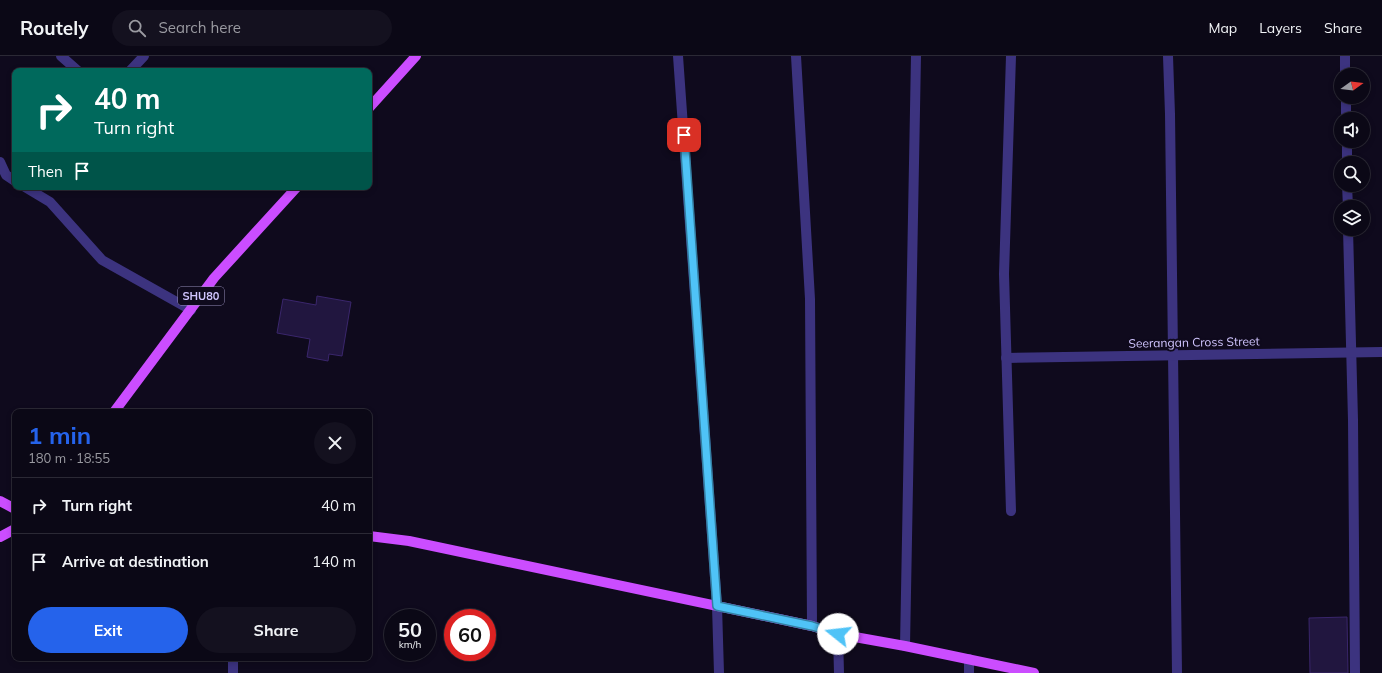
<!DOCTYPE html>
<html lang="en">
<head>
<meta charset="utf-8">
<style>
	body { margin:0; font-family:Mulish,sans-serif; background:#14111f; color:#f1f3f6; height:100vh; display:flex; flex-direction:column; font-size:15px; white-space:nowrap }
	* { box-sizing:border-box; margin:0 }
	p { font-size:13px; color:#9a9aa1 }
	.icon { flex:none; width:22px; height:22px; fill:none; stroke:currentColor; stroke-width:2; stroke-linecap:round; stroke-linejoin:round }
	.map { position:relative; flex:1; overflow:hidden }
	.side { position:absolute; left:12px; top:353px; width:360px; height:252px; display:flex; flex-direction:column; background:#0b0816; border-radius:8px; box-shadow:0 2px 6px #0003,0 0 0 1px #2b2935 }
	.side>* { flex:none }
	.hud { position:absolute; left:12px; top:12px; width:360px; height:122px; border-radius:8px; box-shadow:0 2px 6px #0003,0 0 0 1px #2b2935; background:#00695c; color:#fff; overflow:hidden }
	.needle { width:26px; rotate:75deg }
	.fabs { position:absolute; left:1334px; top:12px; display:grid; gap:8px }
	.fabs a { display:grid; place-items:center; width:36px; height:36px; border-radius:50%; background:#0b0816; box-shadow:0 2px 6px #0003,0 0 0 1px #2b2935; font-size:20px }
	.speed { position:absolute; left:384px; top:553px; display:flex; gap:8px; font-size:20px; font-weight:700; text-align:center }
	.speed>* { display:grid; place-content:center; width:52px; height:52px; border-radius:50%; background:#0b0816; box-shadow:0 2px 6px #0003,0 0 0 1px #2b2935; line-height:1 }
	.speed small { font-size:10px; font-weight:400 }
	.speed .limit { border:6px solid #d22; background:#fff; color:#111 }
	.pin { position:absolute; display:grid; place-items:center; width:34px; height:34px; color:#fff; margin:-17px; border-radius:8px; box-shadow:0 2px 6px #0006 }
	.me { position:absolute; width:44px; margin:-22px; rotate:286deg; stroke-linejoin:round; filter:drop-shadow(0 0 3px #0008) }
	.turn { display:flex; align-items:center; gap:14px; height:84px; padding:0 16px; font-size:18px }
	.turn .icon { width:52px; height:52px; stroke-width:2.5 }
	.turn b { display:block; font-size:28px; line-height:34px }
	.then { display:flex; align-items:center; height:38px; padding:0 16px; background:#0003; gap:8px; font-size:15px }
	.round { display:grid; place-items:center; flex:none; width:42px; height:42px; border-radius:21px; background:#14111f }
	.overview { display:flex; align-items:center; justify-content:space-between; height:68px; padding:0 16px }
	h1 { font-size:24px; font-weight:700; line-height:30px; color:#2563eb }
	.cta { display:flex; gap:8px; margin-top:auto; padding:8px 16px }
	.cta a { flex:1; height:46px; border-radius:24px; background:#2563eb; color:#fff; font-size:16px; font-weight:700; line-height:46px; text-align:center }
	.cta a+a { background:#14111f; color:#f1f3f6 }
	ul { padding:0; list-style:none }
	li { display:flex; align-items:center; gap:12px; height:56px; padding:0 16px; border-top:1px solid #2b2935 }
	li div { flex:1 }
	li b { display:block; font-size:15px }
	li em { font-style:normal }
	header { display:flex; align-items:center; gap:24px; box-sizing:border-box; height:56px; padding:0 20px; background:#0b0816; border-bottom:1px solid #2b2935 }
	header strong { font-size:19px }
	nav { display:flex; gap:22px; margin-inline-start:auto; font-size:14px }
	.search { width:280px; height:36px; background:#14111f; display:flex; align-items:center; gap:10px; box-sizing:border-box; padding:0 14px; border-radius:22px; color:#9a9aa1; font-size:15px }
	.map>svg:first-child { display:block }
	.building { fill:#21163f; stroke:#3a266c }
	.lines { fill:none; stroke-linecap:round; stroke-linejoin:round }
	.minor { stroke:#3c337f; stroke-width:10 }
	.major { stroke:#cb4dff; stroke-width:10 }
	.route-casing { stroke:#337fa1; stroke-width:10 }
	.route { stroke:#4fc3f7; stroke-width:7 }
	.labels { text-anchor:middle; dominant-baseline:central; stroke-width:4; stroke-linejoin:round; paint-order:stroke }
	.shield { fill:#0f0a1d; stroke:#978ebb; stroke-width:1 }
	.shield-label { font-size:11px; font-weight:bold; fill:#d1c6ff }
	.street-label { font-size:12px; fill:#d1c6ff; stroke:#0f0a1d }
</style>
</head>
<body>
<header>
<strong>Routely</strong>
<div class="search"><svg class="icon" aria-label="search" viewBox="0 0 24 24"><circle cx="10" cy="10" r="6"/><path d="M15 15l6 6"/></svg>Search here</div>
<nav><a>Map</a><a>Layers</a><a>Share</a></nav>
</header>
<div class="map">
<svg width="1382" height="617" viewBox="0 0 1382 617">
	<rect width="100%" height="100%" fill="#0f0a1d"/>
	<g class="building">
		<path d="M317,240L351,246L342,300L329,298L328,305L307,301L310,283L277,277L283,243L316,249Z"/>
		<path d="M1347,561L1348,617H1310L1309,562Z"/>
	</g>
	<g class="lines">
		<g class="minor">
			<path d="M61,0L78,15"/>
			<path d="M678,0L717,550L719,617"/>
			<path d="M796,0L810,243L812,570"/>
			<path d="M1168,0L1170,58L1177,617"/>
			<path d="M1345,0V19"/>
			<path d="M130,15L144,0"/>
			<path d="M1346,41V63"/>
			<path d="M1347,85V107"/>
			<path d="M0,106L6,119L15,125"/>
			<path d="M1347,129L1348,151"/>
			<path d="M25,131L50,146L102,204L191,254"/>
			<path d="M1348,173L1353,364L1355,617"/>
			<path d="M1006,302L1382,296"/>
			<path d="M1011,455L1004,218L1011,0"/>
			<path d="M838,578L839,617"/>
			<path d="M905,590L916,0"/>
			<path d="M233,602V617"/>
			<path d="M969,617V603"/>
		</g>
		<g class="major">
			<path d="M369,52L416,0"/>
			<path d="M114,356L214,222L297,131"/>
			<path d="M0,445L15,453"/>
			<path d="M369,480L409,485L812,570L838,578L905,590L1034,617"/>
			<path d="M0,481L15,473"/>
		</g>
	</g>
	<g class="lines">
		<g class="route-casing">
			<path id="route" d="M684,79L717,550L812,570L838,578"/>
		</g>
		<use href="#route" class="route"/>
	</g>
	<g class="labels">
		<rect class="shield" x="178" y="231" width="46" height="18" rx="3"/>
		<g class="shield-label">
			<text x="201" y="240">SHU80</text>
		</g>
		<g class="street-label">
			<text transform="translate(1194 286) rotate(-1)">Seerangan Cross Street</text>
		</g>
	</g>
</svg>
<div class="fabs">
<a><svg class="needle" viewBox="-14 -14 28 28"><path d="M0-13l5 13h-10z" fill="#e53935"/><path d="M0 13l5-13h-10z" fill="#9a9aa1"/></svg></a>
<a><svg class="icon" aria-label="sound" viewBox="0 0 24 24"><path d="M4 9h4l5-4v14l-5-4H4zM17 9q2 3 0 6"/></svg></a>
<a><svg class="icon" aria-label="search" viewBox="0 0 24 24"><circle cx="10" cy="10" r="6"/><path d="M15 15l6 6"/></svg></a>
<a><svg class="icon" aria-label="layers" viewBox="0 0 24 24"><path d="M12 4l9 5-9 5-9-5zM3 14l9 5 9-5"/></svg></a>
</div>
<div class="speed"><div>50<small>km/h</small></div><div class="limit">60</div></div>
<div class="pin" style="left:684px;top:79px;background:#d93025"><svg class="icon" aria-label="arrive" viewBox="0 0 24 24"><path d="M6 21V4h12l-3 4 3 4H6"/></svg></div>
<svg class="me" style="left:838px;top:578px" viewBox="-20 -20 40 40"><circle r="19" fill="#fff"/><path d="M0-13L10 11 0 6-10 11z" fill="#4fc3f7"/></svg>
<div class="hud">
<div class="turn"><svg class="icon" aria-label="right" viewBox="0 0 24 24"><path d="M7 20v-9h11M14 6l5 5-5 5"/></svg><div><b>40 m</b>Turn right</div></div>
<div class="then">Then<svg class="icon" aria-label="arrive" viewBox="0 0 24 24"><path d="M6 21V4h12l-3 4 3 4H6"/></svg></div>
</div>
<section class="side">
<div class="overview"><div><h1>1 min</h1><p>180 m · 18:55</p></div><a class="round"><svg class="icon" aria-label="close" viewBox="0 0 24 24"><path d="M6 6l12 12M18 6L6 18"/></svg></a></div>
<ul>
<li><svg class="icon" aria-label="right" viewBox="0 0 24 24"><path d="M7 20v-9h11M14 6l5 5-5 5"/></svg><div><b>Turn right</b></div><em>40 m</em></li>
<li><svg class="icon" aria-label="arrive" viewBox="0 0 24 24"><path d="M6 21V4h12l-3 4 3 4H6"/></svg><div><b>Arrive at destination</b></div><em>140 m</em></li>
</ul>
<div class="cta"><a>Exit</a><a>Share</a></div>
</section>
</div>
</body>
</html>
